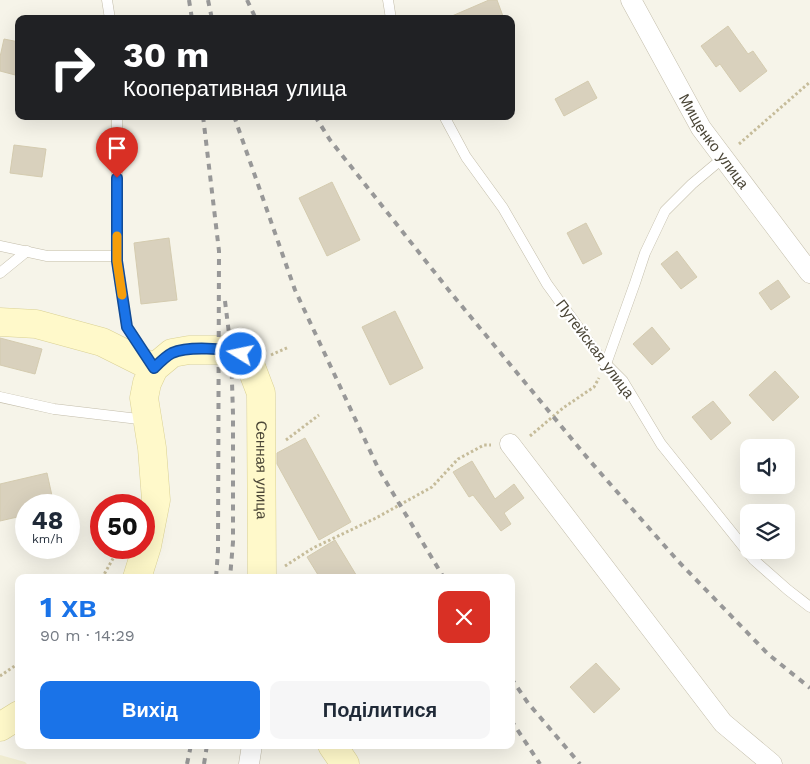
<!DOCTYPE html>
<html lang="uk">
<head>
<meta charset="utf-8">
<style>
	body { margin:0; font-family:"Work Sans",sans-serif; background:#f6f6f7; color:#1f2937; height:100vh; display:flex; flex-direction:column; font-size:19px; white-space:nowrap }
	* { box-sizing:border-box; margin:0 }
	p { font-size:16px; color:#747a83 }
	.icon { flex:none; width:28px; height:28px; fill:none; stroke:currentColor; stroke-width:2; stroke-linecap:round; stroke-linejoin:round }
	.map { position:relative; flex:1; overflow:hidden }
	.panel { position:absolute; left:15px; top:574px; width:500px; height:175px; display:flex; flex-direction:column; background:#fff; border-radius:10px; box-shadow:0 5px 20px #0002 }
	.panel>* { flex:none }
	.top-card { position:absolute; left:15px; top:15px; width:500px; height:105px; border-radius:10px; box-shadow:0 5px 20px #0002; background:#202124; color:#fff; overflow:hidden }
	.buttons { position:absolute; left:740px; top:439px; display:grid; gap:10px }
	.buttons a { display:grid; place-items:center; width:55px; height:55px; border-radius:10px; background:#fff; box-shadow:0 5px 20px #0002; font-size:25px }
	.speed { position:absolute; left:15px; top:494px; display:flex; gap:10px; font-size:25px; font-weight:700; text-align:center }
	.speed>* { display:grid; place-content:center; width:65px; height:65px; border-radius:50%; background:#fff; box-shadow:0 5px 20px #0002; line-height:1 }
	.speed small { font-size:12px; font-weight:400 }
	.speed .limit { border:8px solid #d22; background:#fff; color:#111 }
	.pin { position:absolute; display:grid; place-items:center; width:42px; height:42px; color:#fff; margin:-51px -21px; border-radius:50% 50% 50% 0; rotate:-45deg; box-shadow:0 0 5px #0007 }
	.pin .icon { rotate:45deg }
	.me { position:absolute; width:55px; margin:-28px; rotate:280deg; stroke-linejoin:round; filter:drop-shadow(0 0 4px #0008) }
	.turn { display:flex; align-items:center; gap:18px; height:105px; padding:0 25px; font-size:22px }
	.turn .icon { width:65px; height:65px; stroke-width:2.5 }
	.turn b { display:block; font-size:35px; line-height:42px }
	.round { display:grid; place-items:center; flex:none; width:52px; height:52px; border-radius:10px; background:#f6f6f7 }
	.headline { display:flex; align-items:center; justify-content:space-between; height:85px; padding:0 25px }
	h1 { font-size:30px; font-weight:700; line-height:38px; color:#1a73e8 }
	.primary-button { display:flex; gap:10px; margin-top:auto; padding:10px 25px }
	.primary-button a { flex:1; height:58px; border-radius:10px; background:#1a73e8; color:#fff; font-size:20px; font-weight:700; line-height:58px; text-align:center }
	.primary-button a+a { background:#f6f6f7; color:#1f2937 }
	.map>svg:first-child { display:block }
	.education { fill:#f0ecd1 }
	.building { fill:#d9d1bd; stroke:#d4cbaf }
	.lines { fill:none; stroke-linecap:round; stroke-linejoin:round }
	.lane-casing { stroke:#c3bdaa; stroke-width:11 }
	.street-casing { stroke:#c3bdaa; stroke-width:21 }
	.secondary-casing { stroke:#dad194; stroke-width:29 }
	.path { stroke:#c6bc9a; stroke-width:3; stroke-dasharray:2.5 2.5; stroke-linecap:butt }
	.lane { stroke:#fff; stroke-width:10 }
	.street { stroke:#fff; stroke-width:20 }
	.secondary { stroke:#fff9ca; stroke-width:28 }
	.rail { stroke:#989898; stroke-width:4; stroke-dasharray:6 6; stroke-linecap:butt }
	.route-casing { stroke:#114b97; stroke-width:12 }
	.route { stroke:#1a73e8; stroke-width:9 }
	.slow { stroke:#f59e0b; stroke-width:9 }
	.labels { text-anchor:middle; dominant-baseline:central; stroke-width:4.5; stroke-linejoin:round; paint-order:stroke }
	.street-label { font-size:15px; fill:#4a4536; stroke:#fff }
</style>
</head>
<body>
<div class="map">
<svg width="810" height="764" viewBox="0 0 810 764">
	<rect width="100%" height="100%" fill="#f6f4e9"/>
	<path class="education" d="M0,755L25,762L27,764H0Z"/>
	<g class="building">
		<path d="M489,0H497L504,19H445Z"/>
		<path d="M728,26L748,54L753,51L767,71L740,92L720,64L716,67L701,46Z"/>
		<path d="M4,39L19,42V76L0,71V57Z"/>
		<path d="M588,81L597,98L564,116L555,99Z"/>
		<path d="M14,145L46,149L42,177L10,173Z"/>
		<path d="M332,182L360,240L327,256L299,198Z"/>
		<path d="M586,223L602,254L583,264L567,233Z"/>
		<path d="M169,238L177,300L141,304L134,243Z"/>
		<path d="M677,251L697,277L681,289L661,264Z"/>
		<path d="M778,280L790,297L771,310L759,293Z"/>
		<path d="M395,311L423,368L390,385L362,327Z"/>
		<path d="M652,327L670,349L652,365L633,344Z"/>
		<path d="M0,338L42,349L35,374L0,365Z"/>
		<path d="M775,371L799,397L773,421L749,395Z"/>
		<path d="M713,401L731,423L711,440L692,417Z"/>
		<path d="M305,438L351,522L319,540L277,464V453Z"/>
		<path d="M472,461L495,499L514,484L524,498L504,513L511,524L501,531L473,495L469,497L453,472Z"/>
		<path d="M47,473L54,505H26V515L0,521V484Z"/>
		<path d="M335,540L358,578H320L307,557Z"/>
		<path d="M596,663L620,689L594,713L570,687Z"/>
	</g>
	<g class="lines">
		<g class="lane-casing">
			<g id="lane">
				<path d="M107,0L110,19"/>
				<path d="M388,0L391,19"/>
				<path d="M117,116V261L127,327L146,356"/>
				<path d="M444,116L466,157L503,208L547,284L602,360L623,381L661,444L754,560L788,590L810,607"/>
				<path d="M0,246L47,256H117"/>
				<path d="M0,273L27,251"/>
				<path d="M606,364L635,283L645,253L665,211L692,184L723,158"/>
				<path d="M0,397L54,409L147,420"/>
			</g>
		</g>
		<g class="street-casing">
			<g id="street">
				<path id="s1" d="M631,0L701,128L810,273"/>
				<path d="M510,444L723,723L772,764"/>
				<path d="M249,764L252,745"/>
			</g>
		</g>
		<g class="secondary-casing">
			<g id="secondary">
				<path d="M0,322L36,324L102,342L154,368"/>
				<path id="s2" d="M137,578L147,546L156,500L152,448L144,398L147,383L154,368L172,353L189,350H231L241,354L250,364L261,393L262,578"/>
				<path d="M0,727L19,715"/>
				<path d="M332,745L345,764"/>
			</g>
		</g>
		<g class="path">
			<path d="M739,144L810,82"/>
			<path d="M271,355L289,347"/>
			<path d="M530,436L563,408L594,387L599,378"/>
			<path d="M286,440L319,415"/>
			<path d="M285,566L313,548L376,518L432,487L458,459L484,445H491"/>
			<path d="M102,578L119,548"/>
			<path d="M0,676L19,663"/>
		</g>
		<use href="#lane" class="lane"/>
		<use href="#street" class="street"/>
		<use href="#secondary" class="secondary"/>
		<g class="rail">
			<path d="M189,0L192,19"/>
			<path d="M208,0L212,19"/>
			<path d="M247,0L256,19"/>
			<path d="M203,116L219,251L218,551L216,578"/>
			<path d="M234,116L295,290L379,470L444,578"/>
			<path d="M315,116L330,140L451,293L590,461L678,561L768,654L810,688"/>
			<path d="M225,301L231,350L233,414V542L230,578"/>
			<path d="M511,678L528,703L580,764"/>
			<path d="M511,720L540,764"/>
			<path d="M187,764L191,745"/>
			<path d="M204,764L207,745"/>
		</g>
	</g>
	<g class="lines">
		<g class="route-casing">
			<path id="route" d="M117,178V261L127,327L154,368C159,363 166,356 172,353C188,346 226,348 241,354"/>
		</g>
		<use href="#route" class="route"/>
		<path class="slow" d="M117,236V261L122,295"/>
	</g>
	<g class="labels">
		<g class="street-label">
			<text stroke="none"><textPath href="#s1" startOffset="164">Мищенко улица</textPath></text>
			<text transform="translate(595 349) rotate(53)">Путейская улица</text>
			<text stroke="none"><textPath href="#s2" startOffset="430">Сенная улица</textPath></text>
		</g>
	</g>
</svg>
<div class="buttons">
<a><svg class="icon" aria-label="sound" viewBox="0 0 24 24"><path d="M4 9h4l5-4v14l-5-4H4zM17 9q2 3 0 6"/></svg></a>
<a><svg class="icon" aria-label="layers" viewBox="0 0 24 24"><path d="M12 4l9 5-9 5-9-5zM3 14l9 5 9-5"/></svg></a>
</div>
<div class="speed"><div>48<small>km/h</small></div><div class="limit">50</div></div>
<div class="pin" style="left:117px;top:178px;background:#d93025"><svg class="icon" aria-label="arrive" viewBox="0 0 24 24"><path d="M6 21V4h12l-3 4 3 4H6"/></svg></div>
<svg class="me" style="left:241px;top:354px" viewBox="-20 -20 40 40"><circle r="17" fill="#1a73e8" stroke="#fff" stroke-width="3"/><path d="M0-11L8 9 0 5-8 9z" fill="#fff"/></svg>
<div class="top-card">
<div class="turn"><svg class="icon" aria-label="right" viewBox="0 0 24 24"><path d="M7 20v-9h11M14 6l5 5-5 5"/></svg><div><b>30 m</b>Кооперативная улица</div></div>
</div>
<section class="panel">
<div class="headline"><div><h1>1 хв</h1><p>90 m · 14:29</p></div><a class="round" style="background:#d93025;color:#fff"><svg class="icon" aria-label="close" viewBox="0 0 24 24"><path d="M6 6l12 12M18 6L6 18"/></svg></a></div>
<div class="primary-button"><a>Вихід</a><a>Поділитися</a></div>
</section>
</div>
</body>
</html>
